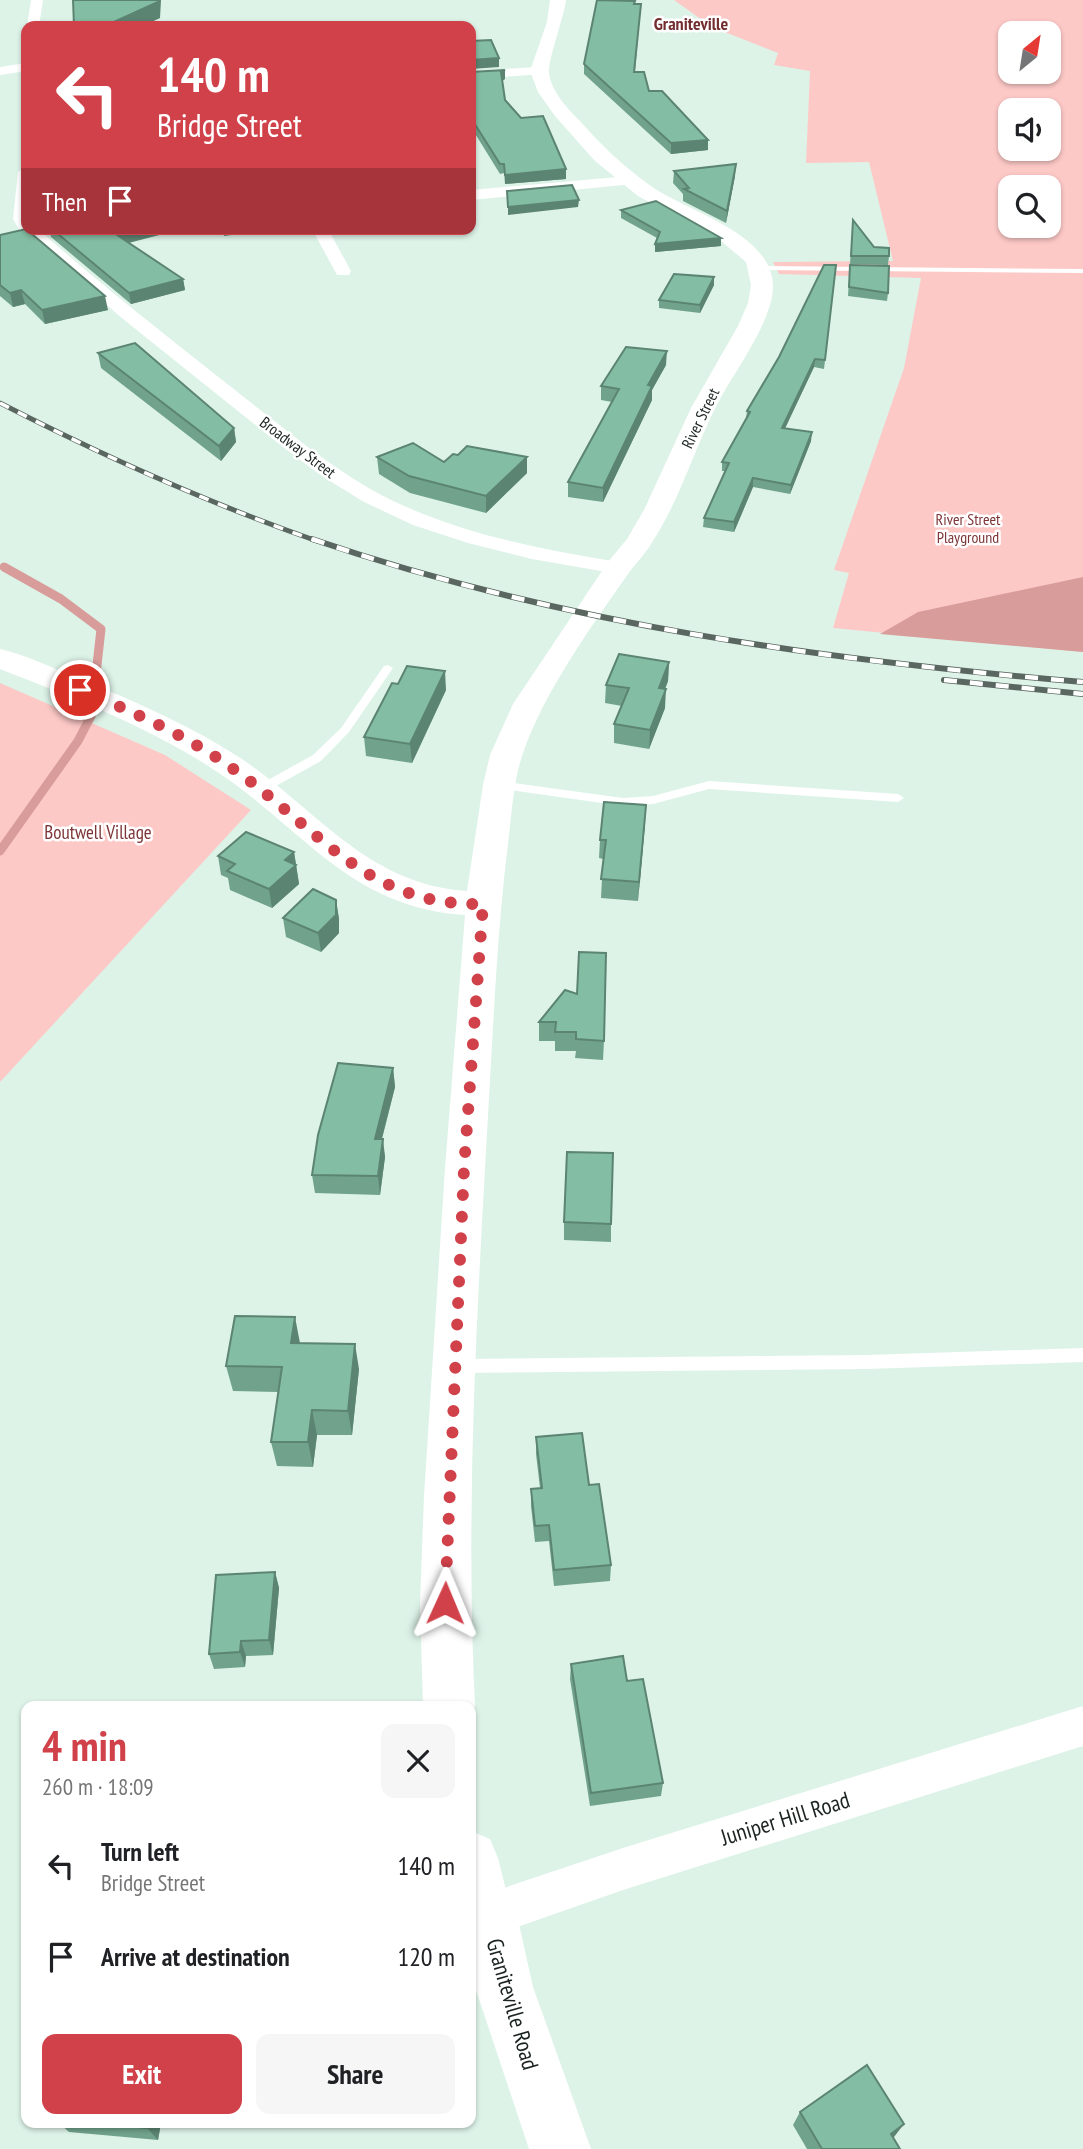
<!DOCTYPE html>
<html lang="en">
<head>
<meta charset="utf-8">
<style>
	body { margin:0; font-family:"PT Sans Narrow",sans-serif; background:#f6f6f6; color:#202124; height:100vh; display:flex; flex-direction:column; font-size:26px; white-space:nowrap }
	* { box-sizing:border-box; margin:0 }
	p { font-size:23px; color:#757577 }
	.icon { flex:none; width:38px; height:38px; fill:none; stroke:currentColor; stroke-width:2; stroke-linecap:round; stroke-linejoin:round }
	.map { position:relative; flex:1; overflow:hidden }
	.side { position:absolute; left:21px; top:1701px; width:455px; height:427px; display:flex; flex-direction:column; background:#fff; border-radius:14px; box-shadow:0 2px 5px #0004 }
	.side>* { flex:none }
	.banner { position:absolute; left:21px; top:21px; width:455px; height:214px; border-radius:14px; box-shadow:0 2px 5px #0004; background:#d1414a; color:#fff; overflow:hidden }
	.needle { width:46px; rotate:30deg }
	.tools { position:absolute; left:998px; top:21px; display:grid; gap:14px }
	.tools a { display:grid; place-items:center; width:63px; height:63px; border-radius:14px; background:#fff; box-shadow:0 2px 5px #0004; font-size:35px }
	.pin { position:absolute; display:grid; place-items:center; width:60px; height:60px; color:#fff; margin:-30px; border:4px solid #fff; border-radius:50%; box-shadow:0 2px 7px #0007 }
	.me { position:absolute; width:77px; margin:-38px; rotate:1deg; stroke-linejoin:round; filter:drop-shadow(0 0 5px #0008) }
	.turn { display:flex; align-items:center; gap:24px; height:147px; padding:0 21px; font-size:32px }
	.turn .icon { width:91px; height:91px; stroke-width:2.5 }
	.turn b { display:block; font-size:49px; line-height:60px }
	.then { display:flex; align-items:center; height:66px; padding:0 21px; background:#0003; gap:14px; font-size:26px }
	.round { display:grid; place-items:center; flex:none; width:74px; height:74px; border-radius:14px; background:#f6f6f6 }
	.headline { display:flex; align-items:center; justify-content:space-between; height:119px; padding:0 21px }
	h1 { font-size:42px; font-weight:700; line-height:52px; color:#d1414a }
	.action { display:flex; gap:14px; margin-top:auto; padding:14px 21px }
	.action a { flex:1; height:80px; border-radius:14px; background:#d1414a; color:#fff; font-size:28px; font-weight:700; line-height:80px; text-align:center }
	.action a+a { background:#f6f6f6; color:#202124 }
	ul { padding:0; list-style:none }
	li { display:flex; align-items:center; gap:21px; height:91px; padding:0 21px }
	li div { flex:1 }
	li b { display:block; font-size:26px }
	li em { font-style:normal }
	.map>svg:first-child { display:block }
	.green { fill:#fdc9c7; fill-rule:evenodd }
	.water { fill:#d89d9b }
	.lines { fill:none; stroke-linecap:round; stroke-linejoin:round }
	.stream { stroke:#d89d9b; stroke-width:9 }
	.service { fill:#fff; fill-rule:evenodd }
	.minor { fill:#fff; fill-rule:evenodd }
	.secondary { fill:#fff; fill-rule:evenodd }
	.rail-far1-casing { stroke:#5a6760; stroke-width:5 }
	.rail-casing { stroke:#5a6760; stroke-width:6 }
	.rail-far1 { stroke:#fff; stroke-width:3.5; stroke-dasharray:10; stroke-linecap:butt }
	.rail { stroke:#fff; stroke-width:4.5; stroke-dasharray:13; stroke-linecap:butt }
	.wall { fill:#71a38c }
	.shaded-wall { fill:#5c8472 }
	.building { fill:#83bda3; stroke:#5c8472; stroke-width:2 }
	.route { stroke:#d1414a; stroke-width:12; stroke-dasharray:0 21.6 }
	.labels { text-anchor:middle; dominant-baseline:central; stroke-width:5; stroke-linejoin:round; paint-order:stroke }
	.far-street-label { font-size:16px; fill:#1b2420; stroke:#fff }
	.far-park-label { font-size:16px; fill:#7d3537; stroke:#fff }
	.far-neighbourhood-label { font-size:18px; font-weight:bold; fill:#732d2f; stroke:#fff }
	.park-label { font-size:19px; fill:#7d3537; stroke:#fff }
	.near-street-label { font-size:23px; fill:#1b2420; stroke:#fff }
</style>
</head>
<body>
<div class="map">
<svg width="1083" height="2149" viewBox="0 0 1083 2149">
	<rect width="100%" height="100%" fill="#ddf3e8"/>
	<g class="green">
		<path d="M674,0H1083V652L833,628L849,573L834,570L904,368L921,278L779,274L773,262L893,261L869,162L806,163L810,71L774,65L778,53L712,27ZM1010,33H1048V72H1010ZM1010,110H1048V149H1010ZM1010,187H1048V226H1010Z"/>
		<path d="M0,683L165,755L251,810L0,1082Z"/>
	</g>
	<path class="water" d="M1083,577V652L880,634L918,612Z"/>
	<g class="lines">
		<g class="stream">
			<path d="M4,567L61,599L101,629L95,683"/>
			<path d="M0,851L78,741L92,714"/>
		</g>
		<g class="service">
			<path d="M759,266L1083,269V273L756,270L755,268Z"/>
			<path d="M388,665L393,668L349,732L321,761L265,792H257V786L313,755L341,728L384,666Z"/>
			<path d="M499,781L623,798L653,796L709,781L898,794L904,798L898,802L709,789L653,804L623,806L495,788V782Z"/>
			<path d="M1083,1348V1362L867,1369L456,1373L450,1371L448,1366L450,1361L456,1359L867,1355Z"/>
		</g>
		<g class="minor">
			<path d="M31,0H43L39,26H27Z"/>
			<path d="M26,63V71L0,75V67Z"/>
			<path d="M539,67L544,68V74L471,79V71Z"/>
			<path d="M26,167V229H38C103,287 172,340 240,394C292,434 342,478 402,505C471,536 544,550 618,562L626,563L629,568L626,573L618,574L532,559L468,543L413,525L364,502L322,476L283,447L123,319L20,231L13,219L18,172Z"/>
			<path d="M629,176L634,178L637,181L634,184L471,200V190Z"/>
			<path d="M312,229H328L351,271L349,275H337Z"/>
			<path d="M1083,1706V1746L626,1889L489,1937L474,1930L471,1907L474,1900L489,1893L626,1847Z"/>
		</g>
		<g class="secondary">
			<path d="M550,0H566C564,17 547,63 549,73C551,91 567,108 579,120C600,144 622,165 648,184C685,212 774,232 773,288C772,321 736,370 720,399C695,445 681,499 651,544C645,554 636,563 628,574C592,625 543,694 523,753C514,779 512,809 509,836C500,906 496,974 492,1044C480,1264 464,1486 475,1706L471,1716V1706H423L420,1603L424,1496L445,1168L465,915C349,907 304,829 216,771C149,727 74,698 0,669V649C26,655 50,667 75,677C132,700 190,725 242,759C318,811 369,885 467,891L483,785L490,755L513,704L608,562L627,539L644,510L691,408L738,326L748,303L751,285L746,262L721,241L638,196L594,160L555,116L538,92L530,71L547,22Z"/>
			<path d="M471,1831L490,1839L498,1858L506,1890L517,1915L533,1987L591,2149H529L475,1987L471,1965Z"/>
		</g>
		<g class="rail-far1-casing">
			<path id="rail-far1" d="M0,403C103,456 208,503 317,541"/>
		</g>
		<g class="rail-casing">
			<g id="rail">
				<path d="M312,539C561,624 822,660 1083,682"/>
				<path d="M944,680L1083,694"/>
			</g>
		</g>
		<use href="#rail-far1" class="rail-far1"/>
		<use href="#rail" class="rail"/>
	</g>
	<g class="wall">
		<path d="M634,4H641L635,72L649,91L708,150L671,154L584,74V64Z"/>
		<path d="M471,72L505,79L502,81L505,100L566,169V179L505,184L504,173L500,174L471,127Z"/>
		<path d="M674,171L735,176L726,223L683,201V194L673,183Z"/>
		<path d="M621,210L721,246L655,252V244L657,238L621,218Z"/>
		<path d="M853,220L874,247L889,256L888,265L850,264Z"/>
		<path d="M49,229H182L129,243L183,279L185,290L131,304L51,237Z"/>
		<path d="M0,235L108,310L45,324L25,304L13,307L0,296Z"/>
		<path d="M836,265L824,369L814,367L785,428L811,441L790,494L753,487L734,532L703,527L704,518L725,471H722V462L746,418L747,411Z"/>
		<path d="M850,265L888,293L887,301L848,296Z"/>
		<path d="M714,277V285L700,313L659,308V300Z"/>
		<path d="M98,353L234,428L236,442L221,461L101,368Z"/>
		<path d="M666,365L652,390V400L603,502L568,497V482L612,402L601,400V386Z"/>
		<path d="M377,457L444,462L527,473L486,513L410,493L379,474Z"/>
		<path d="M669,662L668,681L665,689V708L649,749L614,743V724L622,706L605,703L606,685Z"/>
		<path d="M446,690L412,763L366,756L364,737Z"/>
		<path d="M645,824L638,901L601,898L603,859L599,858L600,840Z"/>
		<path d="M294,852L299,884L272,908L230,890L228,878L221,875L218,856Z"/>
		<path d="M336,900L339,919V933L321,952L286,937L283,918Z"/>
		<path d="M565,990L604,1041L603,1060L575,1058L576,1051H555V1041H539V1022Z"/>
		<path d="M393,1068L395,1087L382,1139L385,1157L380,1195L315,1193L312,1175Z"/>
		<path d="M564,1222L611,1224V1242L564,1240Z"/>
		<path d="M300,1343L359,1369L352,1435H317L313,1467L277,1466L271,1442L278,1392L233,1391L226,1366Z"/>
		<path d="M536,1437L589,1485L611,1565L610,1581L554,1586L549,1541L535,1542L531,1506V1489L540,1488L536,1454Z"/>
		<path d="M275,1572L279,1588L273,1655L246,1656L245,1667L214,1669L209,1654Z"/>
		<path d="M571,1664L627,1681L663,1783L661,1796L590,1806L570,1679Z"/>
		<path d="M800,2112L893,2137L900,2149H807L793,2125Z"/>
		<path d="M59,2123H161L158,2140L69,2132Z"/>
	</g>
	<g class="shaded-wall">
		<path d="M158,0H161L160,18L143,26H105Z"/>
		<path d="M499,58V67L471,69V60Z"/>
		<path d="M505,70V79L501,81V72Z"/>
		<path d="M708,140V150L671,154V143Z"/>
		<path d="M736,164L735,176L726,223L727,211Z"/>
		<path d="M566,169V179L505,184V175Z"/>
		<path d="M579,200L578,207L508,215V207Z"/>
		<path d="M140,229H182L119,245L117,235Z"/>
		<path d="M223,229H269V230L224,236Z"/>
		<path d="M721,238V246L655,252V244Z"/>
		<path d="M714,277V285L700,313V305Z"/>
		<path d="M183,279L185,290L131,304L129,293Z"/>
		<path d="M21,290L25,304L13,307L10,293Z"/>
		<path d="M105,296L108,310L45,324L42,310Z"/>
		<path d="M667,351L666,365L652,390V400L603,502V488L648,385Z"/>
		<path d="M815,359L814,367L781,437L782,428Z"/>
		<path d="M234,428L236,442L221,461L219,446Z"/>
		<path d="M812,432L811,441L790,494L791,485Z"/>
		<path d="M527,457V473L486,513V496Z"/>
		<path d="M753,478V487L734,532V522Z"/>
		<path d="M669,662L668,681L658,707L659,688Z"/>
		<path d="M445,671L446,690L412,763L410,744Z"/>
		<path d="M666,689L665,708L649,749L650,730Z"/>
		<path d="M646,805L645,824L638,901L639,882Z"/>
		<path d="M294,852L299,884L272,908L269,889L285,860Z"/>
		<path d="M336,900L339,919V933L321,952L318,933Z"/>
		<path d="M393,1068L395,1087L377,1157L375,1139Z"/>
		<path d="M383,1139L385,1157L380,1195L378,1176Z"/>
		<path d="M295,1317L300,1343H291Z"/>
		<path d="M355,1344L359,1369L352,1435L348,1411Z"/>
		<path d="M312,1410L317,1435L313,1467L308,1442Z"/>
		<path d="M275,1572L279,1588L273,1655L269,1640Z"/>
		<path d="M241,1641L246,1656L245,1667L240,1652Z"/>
		<path d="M148,2123H161L158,2140L147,2128Z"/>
		<path d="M904,2124L894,2137L881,2146L891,2134Z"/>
	</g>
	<g class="building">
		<path d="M73,0H158V2L105,26H74Z"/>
		<path d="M597,0L635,1L634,4H641L634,72H644L649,91H662L708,140L671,143L584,64Z"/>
		<path d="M491,40L499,58L471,60V41Z"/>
		<path d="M505,70L501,72L505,100L521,118L543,116L566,169L505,175L504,164H500L471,118V72Z"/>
		<path d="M736,164L727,211L684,189L689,188L674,171Z"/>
		<path d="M572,185L579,200L508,207L507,191Z"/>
		<path d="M656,201L721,238L655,244L660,232L621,210Z"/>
		<path d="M853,220L874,247L889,248V256H851Z"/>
		<path d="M26,229L105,296L42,310L21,290L10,293L0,285V235Z"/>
		<path d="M52,229H140L117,235L183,279L129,293Z"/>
		<path d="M824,265H836L825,360L815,359L782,428L812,432L791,485L753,478L734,522L704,518L729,463L722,462L750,412L747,411L779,357Z"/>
		<path d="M850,265L889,266L888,293L849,287Z"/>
		<path d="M674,274L714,277L700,305L659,300Z"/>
		<path d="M135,343L234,428L219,446L98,353Z"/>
		<path d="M626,347L667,351L648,385L652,386L603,488L568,482L619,389L601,386Z"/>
		<path d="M413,443L444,462L453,454L458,455L467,446L527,457L486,496L409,476L377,457Z"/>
		<path d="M619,654L669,662L659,688L666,689L650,730L614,724L629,688L606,685Z"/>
		<path d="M407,666L445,671L410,744L364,737L392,683L398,684Z"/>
		<path d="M604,802L646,805L639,882L601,879L606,840H600Z"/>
		<path d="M246,832L294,852L285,860L296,865L269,889L227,871L235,864L218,856Z"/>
		<path d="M313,889L336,900V915L318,933L283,918Z"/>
		<path d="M579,952L606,953L604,1041L576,1039V1032H555L556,1022H539L565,990L577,994Z"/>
		<path d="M338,1063L393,1068L375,1139H383L378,1176L312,1175L318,1135Z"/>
		<path d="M567,1152L613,1153L611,1224L564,1222Z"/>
		<path d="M235,1316L295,1317L291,1343L355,1344L348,1411L312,1410L308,1442H271L282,1367L226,1366Z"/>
		<path d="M582,1433L589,1485L599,1484L611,1565L554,1570L549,1525L535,1526L531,1489L542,1488L536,1437Z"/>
		<path d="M275,1572L269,1640L241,1641L240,1652L209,1654L216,1575Z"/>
		<path d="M623,1656L627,1681L643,1679L663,1783L591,1793L571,1664Z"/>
		<path d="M867,2065L904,2124L891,2134L900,2149H822L800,2112Z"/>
		<path d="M90,2123H148L147,2128Z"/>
	</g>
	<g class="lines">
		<path class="route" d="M80,690C132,711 187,736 232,768C318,828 368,907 483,904L464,1168L445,1603"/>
	</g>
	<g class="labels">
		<g class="far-street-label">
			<text transform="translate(700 418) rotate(-64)">River Street</text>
			<text transform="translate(298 447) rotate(37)">Broadway Street</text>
		</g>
		<g class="far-park-label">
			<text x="968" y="519">River Street<tspan x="968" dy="18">Playground</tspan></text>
		</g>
		<g class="far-neighbourhood-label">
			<text x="691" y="23">Graniteville</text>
		</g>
		<g class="park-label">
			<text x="98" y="832">Boutwell Village</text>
		</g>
		<g class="near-street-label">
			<text transform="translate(785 1818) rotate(-17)">Juniper Hill Road</text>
			<text transform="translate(513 2004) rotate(74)">Graniteville Road</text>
		</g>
	</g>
</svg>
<div class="tools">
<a><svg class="needle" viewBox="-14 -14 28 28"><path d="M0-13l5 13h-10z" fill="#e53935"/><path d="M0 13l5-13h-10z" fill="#757577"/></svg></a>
<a><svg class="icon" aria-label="sound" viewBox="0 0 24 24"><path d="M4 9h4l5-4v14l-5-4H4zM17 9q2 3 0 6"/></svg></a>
<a><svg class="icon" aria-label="search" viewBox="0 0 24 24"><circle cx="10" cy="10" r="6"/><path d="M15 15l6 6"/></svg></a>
</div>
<div class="pin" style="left:80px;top:690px;background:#d93025"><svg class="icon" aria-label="arrive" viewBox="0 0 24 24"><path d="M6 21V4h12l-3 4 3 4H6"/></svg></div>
<svg class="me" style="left:445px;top:1603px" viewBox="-20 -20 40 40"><path d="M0-17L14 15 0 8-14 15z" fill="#d1414a" stroke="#fff" stroke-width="4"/></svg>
<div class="banner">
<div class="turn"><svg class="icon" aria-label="left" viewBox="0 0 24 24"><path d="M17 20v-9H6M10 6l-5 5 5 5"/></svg><div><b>140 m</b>Bridge Street</div></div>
<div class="then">Then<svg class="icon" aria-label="arrive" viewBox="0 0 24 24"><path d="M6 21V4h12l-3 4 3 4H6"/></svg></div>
</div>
<section class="side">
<div class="headline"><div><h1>4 min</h1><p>260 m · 18:09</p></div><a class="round"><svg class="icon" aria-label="close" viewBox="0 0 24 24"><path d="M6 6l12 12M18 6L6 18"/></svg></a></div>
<ul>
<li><svg class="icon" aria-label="left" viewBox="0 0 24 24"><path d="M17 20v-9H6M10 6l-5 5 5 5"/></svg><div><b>Turn left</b><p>Bridge Street</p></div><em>140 m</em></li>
<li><svg class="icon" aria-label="arrive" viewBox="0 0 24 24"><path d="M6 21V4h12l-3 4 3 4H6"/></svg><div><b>Arrive at destination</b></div><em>120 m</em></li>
</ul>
<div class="action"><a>Exit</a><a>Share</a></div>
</section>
</div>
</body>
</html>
